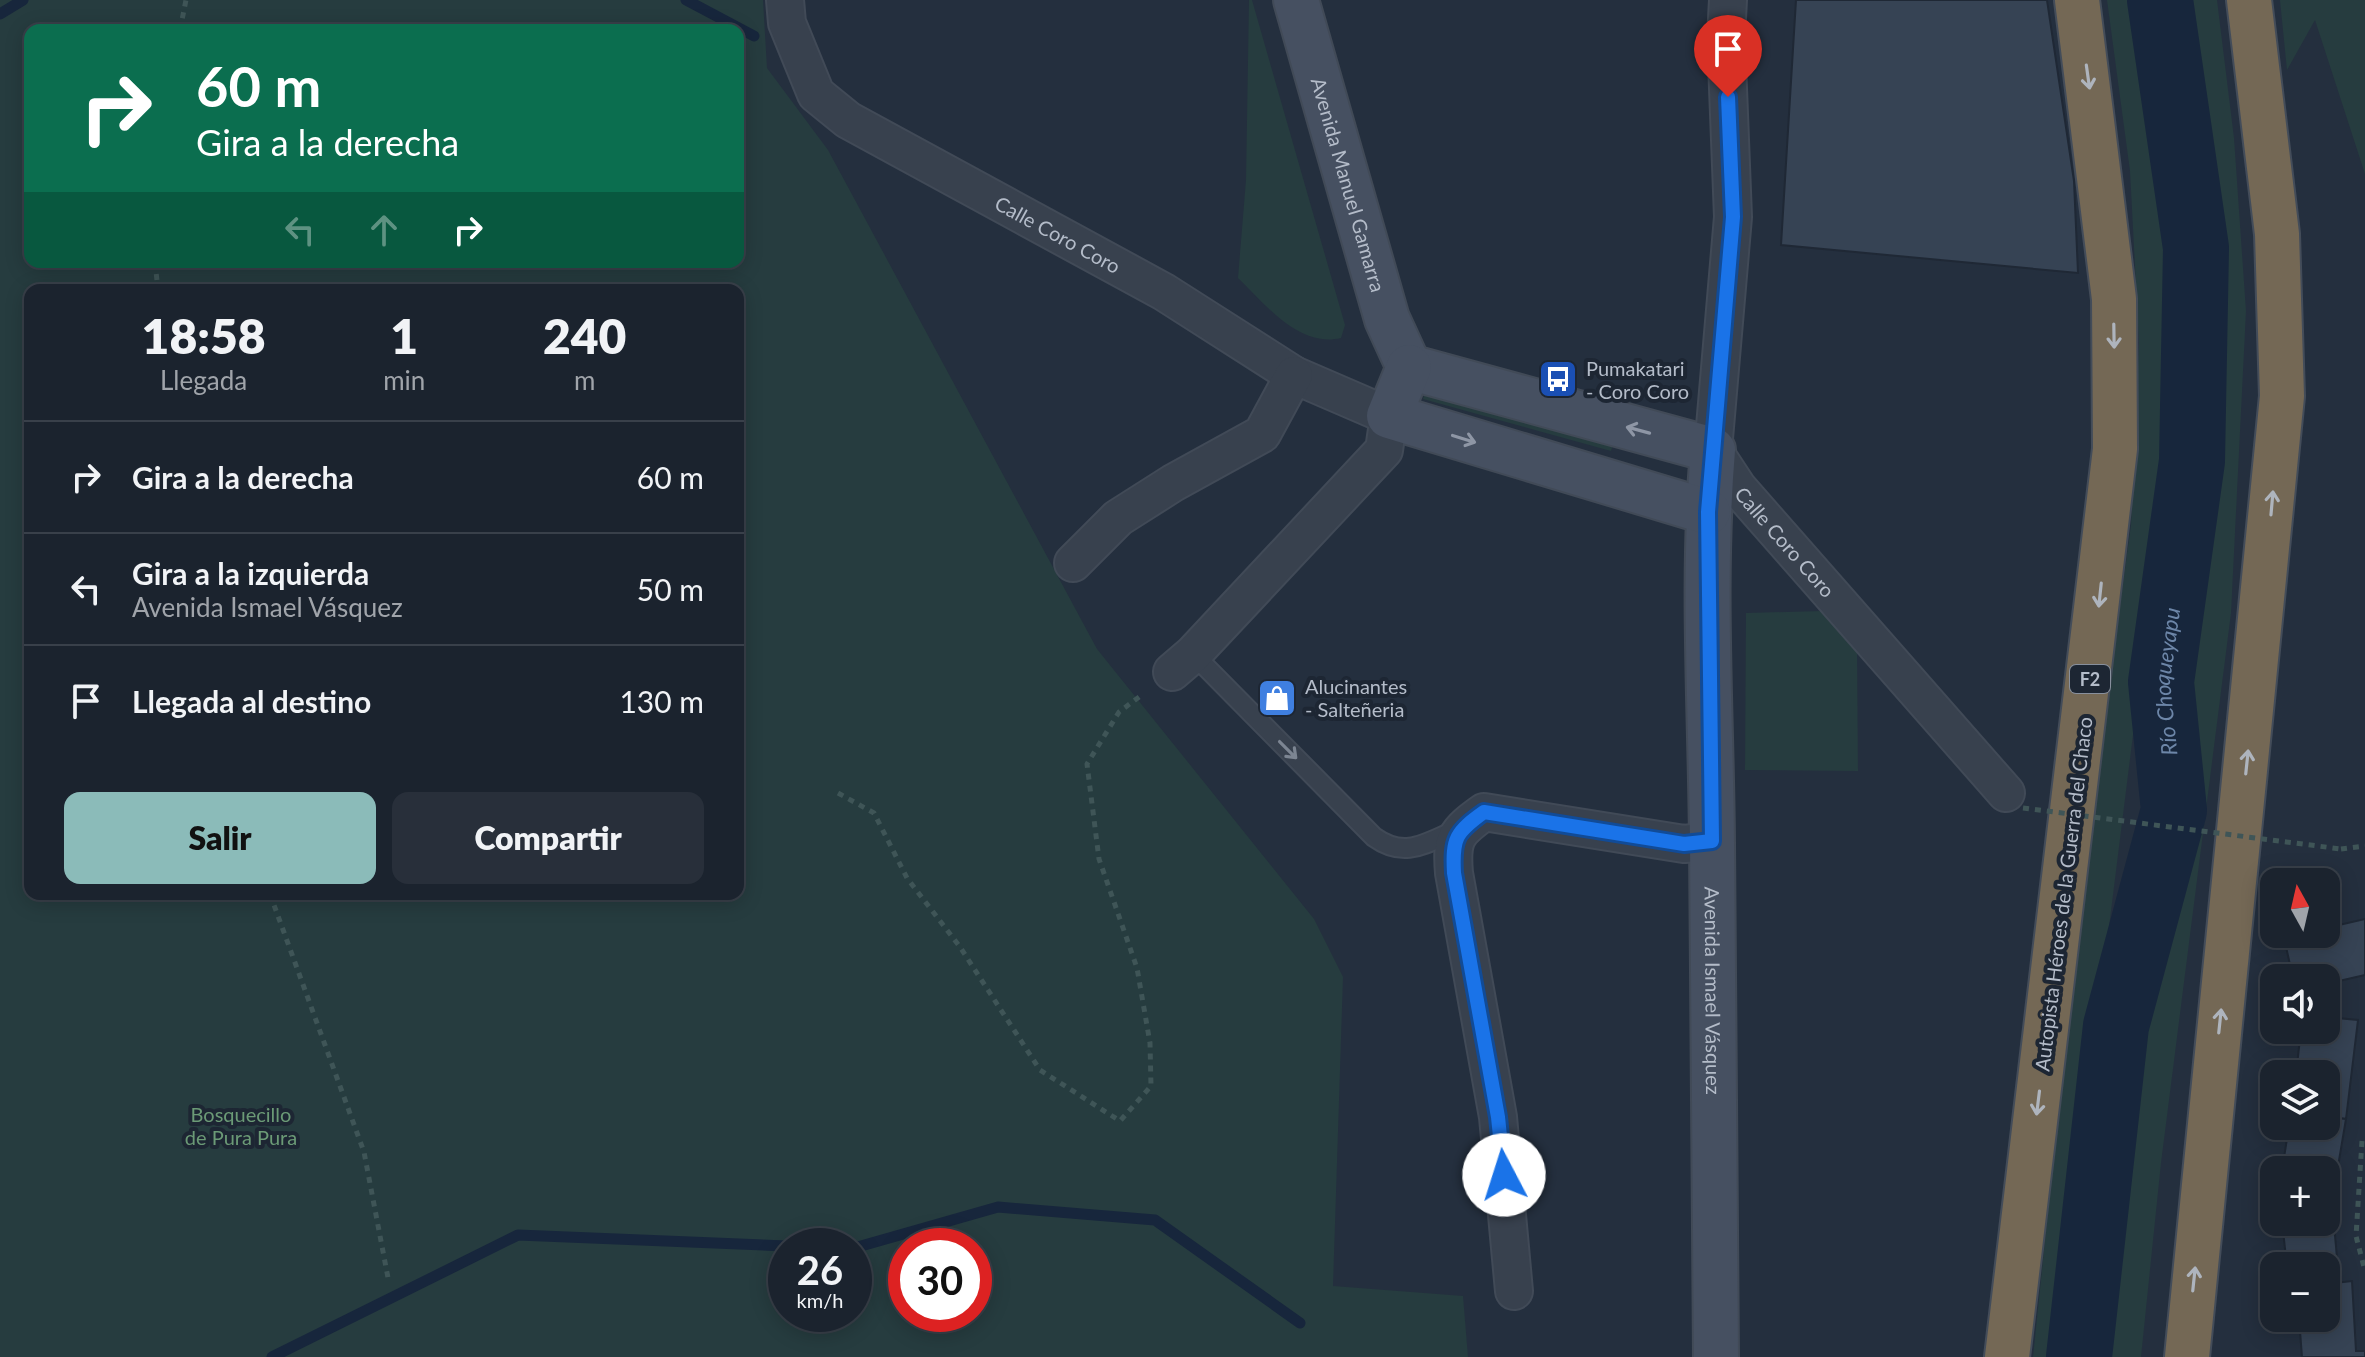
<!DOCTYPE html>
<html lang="es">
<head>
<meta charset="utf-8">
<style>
	body { margin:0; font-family:Lato,sans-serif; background:#282f3a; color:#f1f3f6; height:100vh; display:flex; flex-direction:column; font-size:30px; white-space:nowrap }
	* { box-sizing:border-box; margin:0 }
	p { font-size:26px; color:#a0a4aa }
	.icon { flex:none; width:44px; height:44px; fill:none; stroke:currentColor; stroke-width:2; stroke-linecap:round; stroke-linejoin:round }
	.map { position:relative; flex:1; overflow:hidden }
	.side { position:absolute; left:24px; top:284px; width:720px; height:616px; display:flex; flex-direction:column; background:#1b232e; border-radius:16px; box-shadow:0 4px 20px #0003,0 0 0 2px #39404a }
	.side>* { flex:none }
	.top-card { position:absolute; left:24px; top:24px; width:720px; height:244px; border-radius:16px; box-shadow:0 4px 20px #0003,0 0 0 2px #39404a; background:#0b6e4f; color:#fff; overflow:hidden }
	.needle { width:52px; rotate:352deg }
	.controls { position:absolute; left:2260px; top:868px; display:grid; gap:16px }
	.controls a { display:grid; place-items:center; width:80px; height:80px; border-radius:16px; background:#1b232e; box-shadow:0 4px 20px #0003,0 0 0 2px #39404a; font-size:40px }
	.speed { position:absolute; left:768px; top:1228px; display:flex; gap:16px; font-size:40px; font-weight:700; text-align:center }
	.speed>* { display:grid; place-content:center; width:104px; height:104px; border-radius:50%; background:#1b232e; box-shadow:0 4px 20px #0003,0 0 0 2px #39404a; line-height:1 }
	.speed small { font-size:20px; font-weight:400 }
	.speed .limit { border:12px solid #d22; background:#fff; color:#111 }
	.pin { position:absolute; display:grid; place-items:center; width:68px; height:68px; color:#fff; margin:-82px -34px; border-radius:50% 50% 50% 0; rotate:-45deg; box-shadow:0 0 8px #0007 }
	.pin .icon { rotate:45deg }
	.me { position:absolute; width:88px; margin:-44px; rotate:355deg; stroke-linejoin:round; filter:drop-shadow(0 0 6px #0008) }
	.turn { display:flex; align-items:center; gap:28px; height:168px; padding:0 40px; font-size:36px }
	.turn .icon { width:104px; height:104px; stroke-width:2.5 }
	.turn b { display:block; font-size:56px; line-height:68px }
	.lanes { display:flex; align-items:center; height:76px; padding:0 40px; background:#0003; justify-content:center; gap:40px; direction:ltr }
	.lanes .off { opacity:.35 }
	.eta { display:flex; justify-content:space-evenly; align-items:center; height:136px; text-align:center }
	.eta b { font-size:48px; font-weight:800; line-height:56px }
	.action { display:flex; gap:16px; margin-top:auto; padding:16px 40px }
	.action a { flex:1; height:92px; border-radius:16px; background:#8bbbb9; color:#111; font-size:32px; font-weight:800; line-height:92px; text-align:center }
	.action a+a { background:#282f3a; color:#f1f3f6 }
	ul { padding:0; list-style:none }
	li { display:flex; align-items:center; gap:24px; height:112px; padding:0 40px; border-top:2px solid #39404a }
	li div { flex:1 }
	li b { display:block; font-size:30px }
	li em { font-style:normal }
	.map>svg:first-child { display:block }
	.green { fill:#263c3f; fill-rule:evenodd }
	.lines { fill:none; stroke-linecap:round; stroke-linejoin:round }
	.stream { stroke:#17263c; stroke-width:11 }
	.river { stroke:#17263c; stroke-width:66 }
	.building { fill:#364354; stroke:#1f2835; stroke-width:2 }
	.lane-casing { stroke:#414a57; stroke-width:22 }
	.street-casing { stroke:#414a57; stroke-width:40 }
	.secondary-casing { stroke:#414a57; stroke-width:48 }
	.highway-casing { stroke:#434c59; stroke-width:48 }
	.path { stroke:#3f5557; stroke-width:5; stroke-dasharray:6 6; stroke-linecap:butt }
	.lane { stroke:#38414e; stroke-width:18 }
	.street { stroke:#38414e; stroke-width:36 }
	.secondary { stroke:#465061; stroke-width:44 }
	.highway { stroke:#746855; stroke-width:44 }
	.path-bridge { stroke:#3f5557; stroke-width:5; stroke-dasharray:6 6; stroke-linecap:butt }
	.oneway { stroke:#aeb4bd }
	.oneway2 { stroke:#8e96a5 }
	.oneway3 { stroke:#7c8592 }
	.route-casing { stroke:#114b97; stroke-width:20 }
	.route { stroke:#1a73e8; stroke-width:14 }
	.labels { text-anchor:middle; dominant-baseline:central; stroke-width:8; stroke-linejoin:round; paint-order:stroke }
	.shield { fill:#1d2633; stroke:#878f9c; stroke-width:2 }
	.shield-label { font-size:18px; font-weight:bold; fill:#b4bcc9 }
	.street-label { font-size:20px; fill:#b4bcc9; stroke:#1d2633 }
	.poi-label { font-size:20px; fill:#b4bcc9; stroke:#1d2633; text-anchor:start }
	.park-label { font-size:20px; fill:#6b9a76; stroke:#1d2633 }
	.water-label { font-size:22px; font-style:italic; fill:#6d86a8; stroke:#1d2633 }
</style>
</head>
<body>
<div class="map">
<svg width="2365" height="1357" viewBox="0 0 2365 1357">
	<rect width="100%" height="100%" fill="#242f3e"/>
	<g class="green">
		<path d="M0,0H763L767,68L828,150L1097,649L1314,919L1343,977L1333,1286L1463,1296L1468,1357H0ZM738,30V262H30V30ZM738,290V894H30V290ZM854,1246V1314H786V1246ZM906,1246H974V1314H906Z"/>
		<path d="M1249,0H1252L1345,325L1341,338C1299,348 1266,305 1238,278L1246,180Z"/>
		<path d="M2107,0H2137L2165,210L2169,343L2167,463L2070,1239L2058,1357H2033L2080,900L2131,525L2139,343L2130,171Z"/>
		<path d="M2183,0H2217L2234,138L2246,311L2231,613L2161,1163L2141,1357H2099L2210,441L2216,248Z"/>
		<path d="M2280,0H2365V174L2315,20L2287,70Z"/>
		<path d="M1427,385L1615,437L1611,451L1423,399Z"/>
		<path d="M1822,611L1857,647L1858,771L1745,770L1746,613Z"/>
	</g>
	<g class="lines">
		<g class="stream">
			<path d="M686,0L754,36"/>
			<path d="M0,14L23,0"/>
			<path d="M854,1248L998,1207L1155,1220L1300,1323"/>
			<path d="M272,1357L518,1235L786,1246"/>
		</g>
		<path class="river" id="s1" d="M2079,1357L2116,1026L2174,810L2161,682L2192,461L2196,248L2160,0"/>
	</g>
	<g class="building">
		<path d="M1796,0H2047L2074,181L2078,273L1781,245Z"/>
		<path d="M2365,919V975L2326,984V978H2293L2284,938L2300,934H2326V928Z"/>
		<path d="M2326,1017L2358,1020L2346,1119L2326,1117V1074H2296L2301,1030H2326Z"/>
		<path d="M2326,1117L2346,1119L2332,1202L2339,1280L2326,1282V1266H2287L2282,1222H2326V1170H2282L2289,1126H2326Z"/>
		<path d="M2352,1281L2356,1351H2365V1357H2302L2299,1318H2326V1284Z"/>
	</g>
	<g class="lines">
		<g class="lane-casing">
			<path id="lane" d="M1193,654L1374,837C1406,860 1427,842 1459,829"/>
		</g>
		<g class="street-casing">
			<g id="street">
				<path id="s2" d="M785,0L787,23L816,94L848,120L1164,292L1294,375L1389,416L1384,450L1193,654L1172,672"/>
				<path id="s3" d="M1728,0L1726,37L1733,217L1713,450L1738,488L2006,793"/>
				<path d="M1073,563L1118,518L1173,483L1262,434L1294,375"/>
				<path d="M1514,1291L1498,1117L1454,873C1451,838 1456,832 1484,812L1684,844L1712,841"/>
			</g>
		</g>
		<g class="secondary-casing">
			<g id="secondary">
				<path id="s4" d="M1296,0L1387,319L1409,367"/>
				<path id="s5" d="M1409,367L1713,450C1702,581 1711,712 1712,843C1714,1014 1714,1186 1716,1357"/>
				<path d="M1409,367L1389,416L1708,512"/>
			</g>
		</g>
		<g class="highway-casing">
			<g id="highway">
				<path d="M2007,1357L2115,449L2114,299L2077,0"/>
				<path d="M2187,1357L2282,396L2277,234L2249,0"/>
			</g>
		</g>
		<g class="path">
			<path d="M180,30L186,0"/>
			<path d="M155,262L158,290"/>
			<path d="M838,793L874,813L907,878L960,947L1040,1070L1120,1121L1151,1086L1150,1043L1137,968L1099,859L1087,764L1119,712L1143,694"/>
			<path d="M2341,849L2365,846"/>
			<path d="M270,894L364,1152L389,1283"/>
			<path d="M2362,1141L2356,1236L2365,1271"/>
		</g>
		<use href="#lane" class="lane"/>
		<use href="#street" class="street"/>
		<use href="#secondary" class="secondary"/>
		<use href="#highway" class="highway"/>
		<path class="path-bridge" d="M2023,808L2341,849"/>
	</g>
	<defs><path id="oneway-shaft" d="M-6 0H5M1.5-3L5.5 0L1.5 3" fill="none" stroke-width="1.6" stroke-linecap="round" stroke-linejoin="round" transform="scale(2)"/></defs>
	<g class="oneway">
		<use href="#oneway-shaft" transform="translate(2088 77) rotate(82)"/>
		<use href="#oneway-shaft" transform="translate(2114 336) rotate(89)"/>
		<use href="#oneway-shaft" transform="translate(2272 503) rotate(-85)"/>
		<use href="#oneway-shaft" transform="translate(2100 595) rotate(96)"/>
		<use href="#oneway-shaft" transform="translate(2247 762) rotate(-84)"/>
		<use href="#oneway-shaft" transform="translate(2220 1021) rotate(-84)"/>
		<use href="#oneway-shaft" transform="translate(2038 1103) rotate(97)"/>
		<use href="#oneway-shaft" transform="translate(2194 1279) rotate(-84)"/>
	</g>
	<g class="oneway2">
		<use href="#oneway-shaft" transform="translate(1638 430) rotate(-165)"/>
		<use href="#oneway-shaft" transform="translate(1464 439) rotate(17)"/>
	</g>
	<use class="oneway3" href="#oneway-shaft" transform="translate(1288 750) rotate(45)"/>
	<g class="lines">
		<g class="route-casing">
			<path id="route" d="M1504,1175L1498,1117L1454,873C1452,838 1456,832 1484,812L1684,844L1712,841L1708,512L1733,217L1728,97"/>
		</g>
		<use href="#route" class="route"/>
	</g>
	<defs>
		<g id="bus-square" transform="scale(2)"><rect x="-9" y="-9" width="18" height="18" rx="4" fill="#1a4fb4" stroke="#1d2633"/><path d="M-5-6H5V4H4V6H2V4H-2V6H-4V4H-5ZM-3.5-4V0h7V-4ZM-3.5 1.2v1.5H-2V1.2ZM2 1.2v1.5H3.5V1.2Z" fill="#fff"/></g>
		<g id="shop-square" transform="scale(2)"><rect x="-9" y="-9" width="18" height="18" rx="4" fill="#3f7fe0" stroke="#1d2633"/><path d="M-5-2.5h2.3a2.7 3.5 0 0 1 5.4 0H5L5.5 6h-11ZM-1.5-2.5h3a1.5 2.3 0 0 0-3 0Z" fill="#fff"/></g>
	</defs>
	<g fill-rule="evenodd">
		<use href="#bus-square" x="1558" y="379"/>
		<use href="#shop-square" x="1277" y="698"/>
	</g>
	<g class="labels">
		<rect class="shield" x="2070" y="665" width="40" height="28" rx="6"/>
		<g class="shield-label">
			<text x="2090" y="679">F2</text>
		</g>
		<g class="street-label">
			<text stroke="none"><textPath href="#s4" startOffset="192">Avenida Manuel Gamarra</textPath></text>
			<text stroke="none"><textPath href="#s2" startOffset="380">Calle Coro Coro</textPath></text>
			<text stroke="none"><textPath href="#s3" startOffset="568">Calle Coro Coro</textPath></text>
			<text transform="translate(2063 894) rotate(-83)">Autopista Héroes de la Guerra del Chaco</text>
			<text stroke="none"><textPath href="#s5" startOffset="856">Avenida Ismael Vásquez</textPath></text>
		</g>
		<g class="poi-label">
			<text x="1586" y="368">Pumakatari<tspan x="1586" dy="23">- Coro Coro</tspan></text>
			<text x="1305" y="686">Alucinantes<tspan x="1305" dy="23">- Salteñeria</tspan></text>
		</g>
		<g class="park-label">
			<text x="241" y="1114">Bosquecillo<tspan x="241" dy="23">de Pura Pura</tspan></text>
		</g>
		<g class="water-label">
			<text stroke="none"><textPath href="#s1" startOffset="686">Río Choqueyapu</textPath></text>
		</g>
	</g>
</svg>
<div class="controls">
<a><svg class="needle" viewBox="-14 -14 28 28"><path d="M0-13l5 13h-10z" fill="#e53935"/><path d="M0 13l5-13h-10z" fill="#a0a4aa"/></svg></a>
<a><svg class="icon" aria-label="sound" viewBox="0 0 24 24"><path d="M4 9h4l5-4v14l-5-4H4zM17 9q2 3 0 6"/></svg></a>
<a><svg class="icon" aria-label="layers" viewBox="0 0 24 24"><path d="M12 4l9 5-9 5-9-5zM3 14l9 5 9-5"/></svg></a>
<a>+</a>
<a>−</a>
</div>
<div class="speed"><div>26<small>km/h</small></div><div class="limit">30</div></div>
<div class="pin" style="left:1728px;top:97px;background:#d93025"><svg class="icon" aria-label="arrive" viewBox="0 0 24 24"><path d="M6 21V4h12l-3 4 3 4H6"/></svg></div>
<svg class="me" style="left:1504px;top:1175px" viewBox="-20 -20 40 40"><circle r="19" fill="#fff"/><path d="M0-13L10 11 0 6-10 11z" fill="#1a73e8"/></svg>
<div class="top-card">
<div class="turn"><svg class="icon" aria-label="right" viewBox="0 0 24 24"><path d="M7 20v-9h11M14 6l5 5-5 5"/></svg><div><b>60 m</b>Gira a la derecha</div></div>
<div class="lanes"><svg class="icon off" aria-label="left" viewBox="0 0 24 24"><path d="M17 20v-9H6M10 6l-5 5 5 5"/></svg><svg class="icon off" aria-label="ahead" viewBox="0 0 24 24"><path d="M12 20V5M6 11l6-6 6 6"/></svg><svg class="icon" aria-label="right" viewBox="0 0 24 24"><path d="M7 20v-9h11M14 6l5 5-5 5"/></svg></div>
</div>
<section class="side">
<div class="eta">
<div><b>18:58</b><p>Llegada</p></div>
<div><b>1</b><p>min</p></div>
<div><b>240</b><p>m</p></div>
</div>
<ul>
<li><svg class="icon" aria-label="right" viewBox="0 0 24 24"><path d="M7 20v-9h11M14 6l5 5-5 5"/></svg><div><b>Gira a la derecha</b></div><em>60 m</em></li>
<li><svg class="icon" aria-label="left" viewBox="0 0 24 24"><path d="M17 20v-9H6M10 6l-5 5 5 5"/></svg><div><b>Gira a la izquierda</b><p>Avenida Ismael Vásquez</p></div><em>50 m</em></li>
<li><svg class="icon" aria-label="arrive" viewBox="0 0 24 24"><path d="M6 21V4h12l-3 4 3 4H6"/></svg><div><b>Llegada al destino</b></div><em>130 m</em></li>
</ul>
<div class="action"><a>Salir</a><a>Compartir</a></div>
</section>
</div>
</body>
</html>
